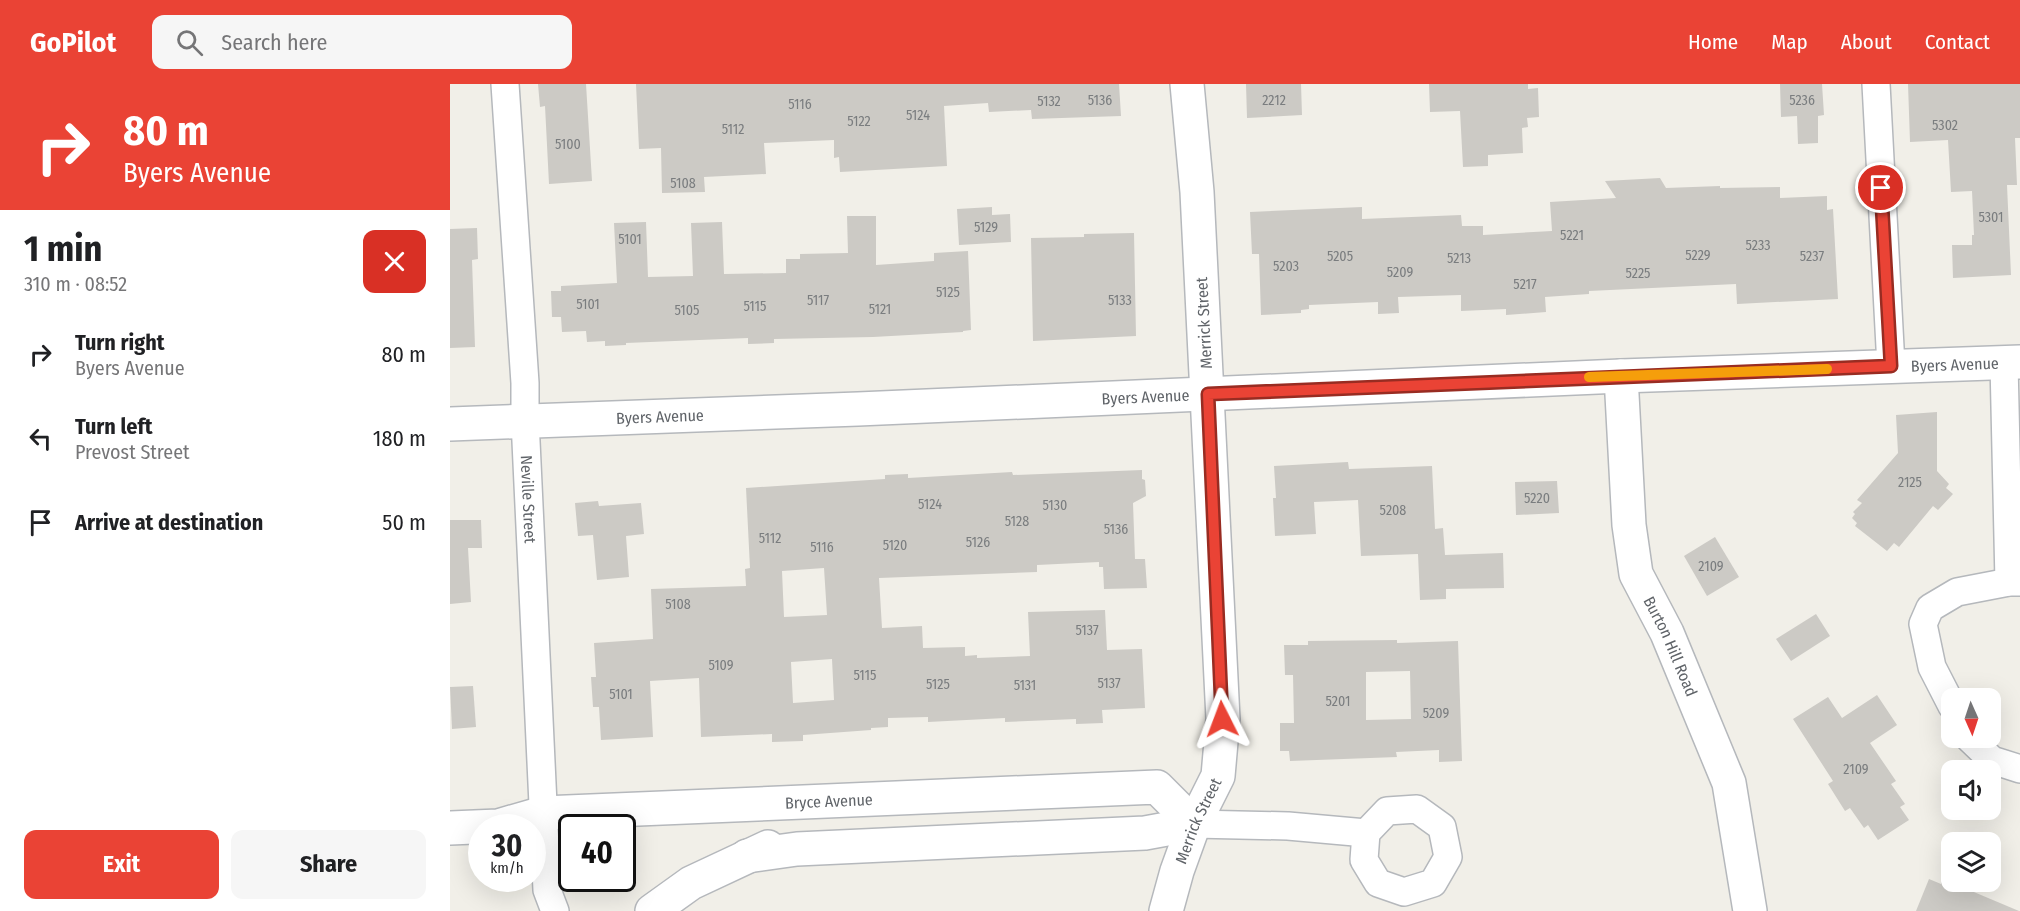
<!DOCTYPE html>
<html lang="en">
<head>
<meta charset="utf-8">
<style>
	body { margin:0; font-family:"Fira Sans Condensed",sans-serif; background:#f6f6f6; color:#202124; height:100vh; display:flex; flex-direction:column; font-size:22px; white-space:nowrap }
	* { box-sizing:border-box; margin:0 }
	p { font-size:20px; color:#757577 }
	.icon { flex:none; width:33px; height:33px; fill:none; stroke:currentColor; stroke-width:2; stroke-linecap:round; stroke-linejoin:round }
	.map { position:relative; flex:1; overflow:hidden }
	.drawer { display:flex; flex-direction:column; background:#fff; width:450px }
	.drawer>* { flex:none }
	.banner { background:#ea4335; color:#fff; overflow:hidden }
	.needle { width:39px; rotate:177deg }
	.buttons { position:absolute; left:1491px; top:604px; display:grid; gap:12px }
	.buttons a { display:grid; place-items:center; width:60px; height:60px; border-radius:12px; background:#fff; box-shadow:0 6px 24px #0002; font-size:30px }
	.speed { position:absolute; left:18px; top:730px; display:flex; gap:12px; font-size:30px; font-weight:700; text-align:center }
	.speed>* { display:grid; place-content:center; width:78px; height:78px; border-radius:50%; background:#fff; box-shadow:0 6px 24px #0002; line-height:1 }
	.speed small { font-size:15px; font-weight:400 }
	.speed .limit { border:3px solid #111; border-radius:9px; background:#fff; color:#111 }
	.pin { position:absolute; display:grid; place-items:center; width:51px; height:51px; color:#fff; margin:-26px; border:3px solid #fff; border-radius:50%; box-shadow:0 2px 6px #0007 }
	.me { position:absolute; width:66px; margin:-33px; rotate:357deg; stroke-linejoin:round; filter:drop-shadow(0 0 4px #0008) }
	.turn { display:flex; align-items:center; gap:21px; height:126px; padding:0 24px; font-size:27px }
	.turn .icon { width:78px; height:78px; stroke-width:2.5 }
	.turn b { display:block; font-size:42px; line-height:51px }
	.round { display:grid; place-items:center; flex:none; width:63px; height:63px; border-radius:12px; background:#f6f6f6 }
	.headline { display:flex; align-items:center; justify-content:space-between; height:102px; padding:0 24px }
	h1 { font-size:36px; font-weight:700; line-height:45px }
	.cta { display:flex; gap:12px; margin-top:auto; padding:12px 24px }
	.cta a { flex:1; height:69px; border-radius:12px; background:#ea4335; color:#fff; font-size:24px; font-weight:700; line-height:69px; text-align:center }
	.cta a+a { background:#f6f6f6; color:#202124 }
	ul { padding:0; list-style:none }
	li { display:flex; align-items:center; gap:18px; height:84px; padding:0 24px }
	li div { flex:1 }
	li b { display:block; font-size:22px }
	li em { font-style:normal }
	header { display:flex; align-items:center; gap:36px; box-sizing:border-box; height:84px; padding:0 30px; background:#ea4335; color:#fff }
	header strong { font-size:28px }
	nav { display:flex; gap:33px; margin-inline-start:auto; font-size:21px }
	.search { width:420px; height:54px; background:#f6f6f6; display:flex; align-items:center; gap:15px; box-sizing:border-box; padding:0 21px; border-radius:12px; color:#757577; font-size:22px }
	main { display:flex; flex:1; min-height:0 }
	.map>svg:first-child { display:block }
	.building { fill:#cccac5; fill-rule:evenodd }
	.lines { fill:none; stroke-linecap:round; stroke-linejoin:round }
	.minor-casing { stroke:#b5b8bc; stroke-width:30 }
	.tertiary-casing { stroke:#b5b8bc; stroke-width:36 }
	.minor { stroke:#fff; stroke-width:27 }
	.tertiary { stroke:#fff; stroke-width:33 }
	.route-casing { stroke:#982c22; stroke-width:15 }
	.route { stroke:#ea4335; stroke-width:10 }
	.slow { stroke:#f59e0b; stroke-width:10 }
	.labels { text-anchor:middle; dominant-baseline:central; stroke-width:4.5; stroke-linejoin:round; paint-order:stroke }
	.number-label { font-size:14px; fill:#7a7d7f }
	.street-label { font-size:16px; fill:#5f6368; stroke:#fff }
</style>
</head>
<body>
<header>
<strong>GoPilot</strong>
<div class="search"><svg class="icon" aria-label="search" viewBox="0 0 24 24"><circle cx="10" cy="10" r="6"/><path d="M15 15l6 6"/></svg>Search here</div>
<nav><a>Home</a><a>Map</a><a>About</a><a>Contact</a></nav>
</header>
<main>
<section class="drawer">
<div class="banner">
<div class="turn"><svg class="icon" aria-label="right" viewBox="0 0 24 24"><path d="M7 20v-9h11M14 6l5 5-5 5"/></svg><div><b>80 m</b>Byers Avenue</div></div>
</div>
<div class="headline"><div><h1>1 min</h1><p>310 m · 08:52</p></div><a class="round" style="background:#d93025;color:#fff"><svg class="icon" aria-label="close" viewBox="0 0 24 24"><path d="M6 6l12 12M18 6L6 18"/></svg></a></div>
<ul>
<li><svg class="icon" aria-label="right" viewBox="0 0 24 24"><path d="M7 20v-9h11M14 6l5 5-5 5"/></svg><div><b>Turn right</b><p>Byers Avenue</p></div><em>80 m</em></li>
<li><svg class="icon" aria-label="left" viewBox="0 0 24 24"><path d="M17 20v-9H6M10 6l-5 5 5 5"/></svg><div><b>Turn left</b><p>Prevost Street</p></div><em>180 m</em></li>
<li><svg class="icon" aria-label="arrive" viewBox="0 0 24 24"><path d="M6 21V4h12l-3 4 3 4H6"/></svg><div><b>Arrive at destination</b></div><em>50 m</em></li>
</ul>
<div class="cta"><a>Exit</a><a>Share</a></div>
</section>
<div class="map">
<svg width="1570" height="827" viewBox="0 0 1570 827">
	<rect width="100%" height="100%" fill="#f1efe8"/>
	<g class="building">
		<path d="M88,0H136L142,97L99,100L95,22L90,23Z"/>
		<path d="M186,0H669L671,32L582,35L581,26L539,28L538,19L494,22L497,82L390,88L389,73L384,74V56L314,59L316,90L254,93L255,108L212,109L211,64L189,65Z"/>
		<path d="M796,0H851L852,31L797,34Z"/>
		<path d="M979,0H1078V5L1088,4L1089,33L1077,34L1078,43L1072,44L1073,69L1038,71V82L1013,83L1010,27L980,28Z"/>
		<path d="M1330,0H1372L1374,31L1368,32V59L1348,60L1347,32L1331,33Z"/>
		<path d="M1458,0H1570V54H1565L1567,101H1557L1561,191L1503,194L1502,161H1522V151H1524L1522,107L1501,108L1498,56L1460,58Z"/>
		<path d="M1210,94L1216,104L1270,102V104L1330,103V114L1377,112V126L1383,125L1388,215L1287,220L1286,200L1139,207V210L1095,213L1096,228L1056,231V225L1011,227V211L948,213L949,229L928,230V218L859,221V225L851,226V229L811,231L809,170H802L800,128L912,123V135L1011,131L1012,142H1033V151L1102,147L1100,118L1166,114L1155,97Z"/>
		<path d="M542,123V131L560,130L561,158L509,161L507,125Z"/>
		<path d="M397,132H426V181L484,177V169L518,167L521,246L513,247V248L423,253L324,255V259L298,260V254L176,259V261L155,262V257L137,258L136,247L112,248L111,233H102L101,207H111V202L167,199L164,139L196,138L198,193L243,192L241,139L272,138L274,190L336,189V175H350V170L398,169Z"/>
		<path d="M27,144L28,175L22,176L25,263L0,264V145Z"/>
		<path d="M684,149L686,252L583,257L581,154L634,153V150Z"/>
		<path d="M1487,328V387L1499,400L1496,404L1503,410L1488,426L1483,422L1449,463L1444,459L1437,467L1405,442L1407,439L1402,434L1405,430L1403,428L1412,419L1407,416L1448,369L1446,331Z"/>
		<path d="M898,378L899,385L982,382L985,445L993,444L995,471L1053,469L1054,504L996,505V515L970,516L968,470L911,472L908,416L864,418L866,450L825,452L823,414H826L824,382Z"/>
		<path d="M692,386V395L695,396L696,412L683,419L685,475H695L697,504L654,505L653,483H649V478L587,481V488L429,494L432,544L472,542L473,564L515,563V572L527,571V574L580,572L578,528L655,526L657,566L692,565L695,624L652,626L653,639L626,640V635L555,638V634L478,638V633L438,634V643L421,644V646L353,651V657L322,658V650L251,653L249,594L200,597L203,653L151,656L149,623H143L141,593H146L144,559L203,555L201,505L296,502L295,485L300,484L296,404L435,395V391L458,390V394L562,388L563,391ZM374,484L377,531L334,533L332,487ZM382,575L384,616L343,619L341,578Z"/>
		<path d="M1107,397L1109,429L1066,431L1065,398Z"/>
		<path d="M148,417L149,422L191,419L194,450L176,452L179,493L147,496L143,451L128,452L125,419Z"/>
		<path d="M0,436H31L32,464H18L21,518L0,520Z"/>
		<path d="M1265,453L1289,493L1257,512L1234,472Z"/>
		<path d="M1366,530L1380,552L1341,577L1326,555Z"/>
		<path d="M947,556V559L1008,557L1012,677L989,678V666L946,668L947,673L840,677L839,667H830V639H844L843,591H835L834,561H858V557ZM960,587L961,635L916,636V588Z"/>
		<path d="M23,602L26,643L2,645L0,603Z"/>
		<path d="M1427,611L1447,641L1420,659L1446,697L1441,700L1455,720L1450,723L1459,736L1428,756L1418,741L1414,744L1400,724L1395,727L1378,700L1383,697L1343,635L1378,613L1392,634Z"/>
		<path d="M1479,795L1491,800L1493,795L1569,827H1466Z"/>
	</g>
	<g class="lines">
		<g class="minor-casing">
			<g id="minor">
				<path id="s1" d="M55,0L75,299V336L97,806L105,827"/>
				<path d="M1426,0L1441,282"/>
				<path d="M1554,279L1559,498"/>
				<path d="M1502,622L1482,583L1473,540L1480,524L1507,508L1559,498H1570"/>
				<path d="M1519,654L1542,676L1570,685"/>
				<path d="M967,725L992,743L998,773L983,799L954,808L928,799L914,776L916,749L937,727Z"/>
				<path d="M744,740L838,742L916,749"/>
			</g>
		</g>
		<g class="tertiary-casing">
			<g id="tertiary">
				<path id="s2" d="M1171,292L1179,441L1186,490L1217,549L1279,699L1300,827"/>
				<path id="s3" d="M0,340L408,325L1171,292L1570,278"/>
				<path id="s4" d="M0,744L48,742L93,729L707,703L744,740"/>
				<path d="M297,772L347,765L695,749L744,740"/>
				<path d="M202,827L241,799L318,763"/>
				<path id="s5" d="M716,827L727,787L744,740L768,692L773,635L747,108L737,0"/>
			</g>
		</g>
		<use href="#minor" class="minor"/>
		<use href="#tertiary" class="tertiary"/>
	</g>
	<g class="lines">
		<g class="route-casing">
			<path id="route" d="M772,635L758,310L1441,282L1431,104"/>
		</g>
		<use href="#route" class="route"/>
		<path class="slow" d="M1139,293L1377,285"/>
	</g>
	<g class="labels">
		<g class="number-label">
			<text x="650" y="16">5136</text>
			<text x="824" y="16">2212</text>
			<text x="1352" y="16">5236</text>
			<text x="599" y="17">5132</text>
			<text x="350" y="20">5116</text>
			<text x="468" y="31">5124</text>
			<text x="409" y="37">5122</text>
			<text x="1495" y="41">5302</text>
			<text x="283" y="45">5112</text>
			<text x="118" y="60">5100</text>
			<text x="233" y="99">5108</text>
			<text x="1541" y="133">5301</text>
			<text x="536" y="143">5129</text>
			<text x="1122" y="151">5221</text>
			<text x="180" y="155">5101</text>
			<text x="1308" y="161">5233</text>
			<text x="1248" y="171">5229</text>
			<text x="890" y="172">5205</text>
			<text x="1362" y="172">5237</text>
			<text x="1009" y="174">5213</text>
			<text x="836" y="182">5203</text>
			<text x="950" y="188">5209</text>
			<text x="1188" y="189">5225</text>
			<text x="1075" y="200">5217</text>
			<text x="498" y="208">5125</text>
			<text x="368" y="216">5117</text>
			<text x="670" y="216">5133</text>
			<text x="138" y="220">5101</text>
			<text x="305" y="222">5115</text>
			<text x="430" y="225">5121</text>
			<text x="237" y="226">5105</text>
			<text x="1460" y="398">2125</text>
			<text x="1087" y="414">5220</text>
			<text x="480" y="420">5124</text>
			<text x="605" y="421">5130</text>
			<text x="943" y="426">5208</text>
			<text x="567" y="437">5128</text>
			<text x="666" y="445">5136</text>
			<text x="320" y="454">5112</text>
			<text x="528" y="458">5126</text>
			<text x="445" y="461">5120</text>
			<text x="372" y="463">5116</text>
			<text x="1261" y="482">2109</text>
			<text x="228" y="520">5108</text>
			<text x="637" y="546">5137</text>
			<text x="271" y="581">5109</text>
			<text x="415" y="591">5115</text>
			<text x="659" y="599">5137</text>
			<text x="488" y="600">5125</text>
			<text x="575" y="601">5131</text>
			<text x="171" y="610">5101</text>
			<text x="888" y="617">5201</text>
			<text x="986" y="629">5209</text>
			<text x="1406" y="685">2109</text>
		</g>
		<g class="street-label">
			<text transform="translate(754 239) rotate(-93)">Merrick Street</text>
			<text stroke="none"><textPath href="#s3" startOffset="1506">Byers Avenue</textPath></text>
			<text stroke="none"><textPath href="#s3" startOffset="696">Byers Avenue</textPath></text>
			<text stroke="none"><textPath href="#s3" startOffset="210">Byers Avenue</textPath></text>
			<text stroke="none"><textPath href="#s1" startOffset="416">Neville Street</textPath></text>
			<text stroke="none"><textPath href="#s2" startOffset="279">Burton Hill Road</textPath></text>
			<text stroke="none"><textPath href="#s4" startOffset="381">Bryce Avenue</textPath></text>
			<text stroke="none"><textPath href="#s5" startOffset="96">Merrick Street</textPath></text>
		</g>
	</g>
</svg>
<div class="buttons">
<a><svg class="needle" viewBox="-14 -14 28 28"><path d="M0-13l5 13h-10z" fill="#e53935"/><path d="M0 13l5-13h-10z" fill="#757577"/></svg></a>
<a><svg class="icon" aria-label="sound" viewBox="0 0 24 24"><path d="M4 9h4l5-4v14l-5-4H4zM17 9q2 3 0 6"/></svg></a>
<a><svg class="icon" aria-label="layers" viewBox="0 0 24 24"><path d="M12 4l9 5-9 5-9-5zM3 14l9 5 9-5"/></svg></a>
</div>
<div class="speed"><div>30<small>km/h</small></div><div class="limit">40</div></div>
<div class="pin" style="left:1431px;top:104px;background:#d93025"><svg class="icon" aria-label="arrive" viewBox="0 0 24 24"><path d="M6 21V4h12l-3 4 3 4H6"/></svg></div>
<svg class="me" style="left:772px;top:635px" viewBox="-20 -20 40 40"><path d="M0-17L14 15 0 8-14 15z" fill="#ea4335" stroke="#fff" stroke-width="4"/></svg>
</div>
</main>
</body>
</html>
